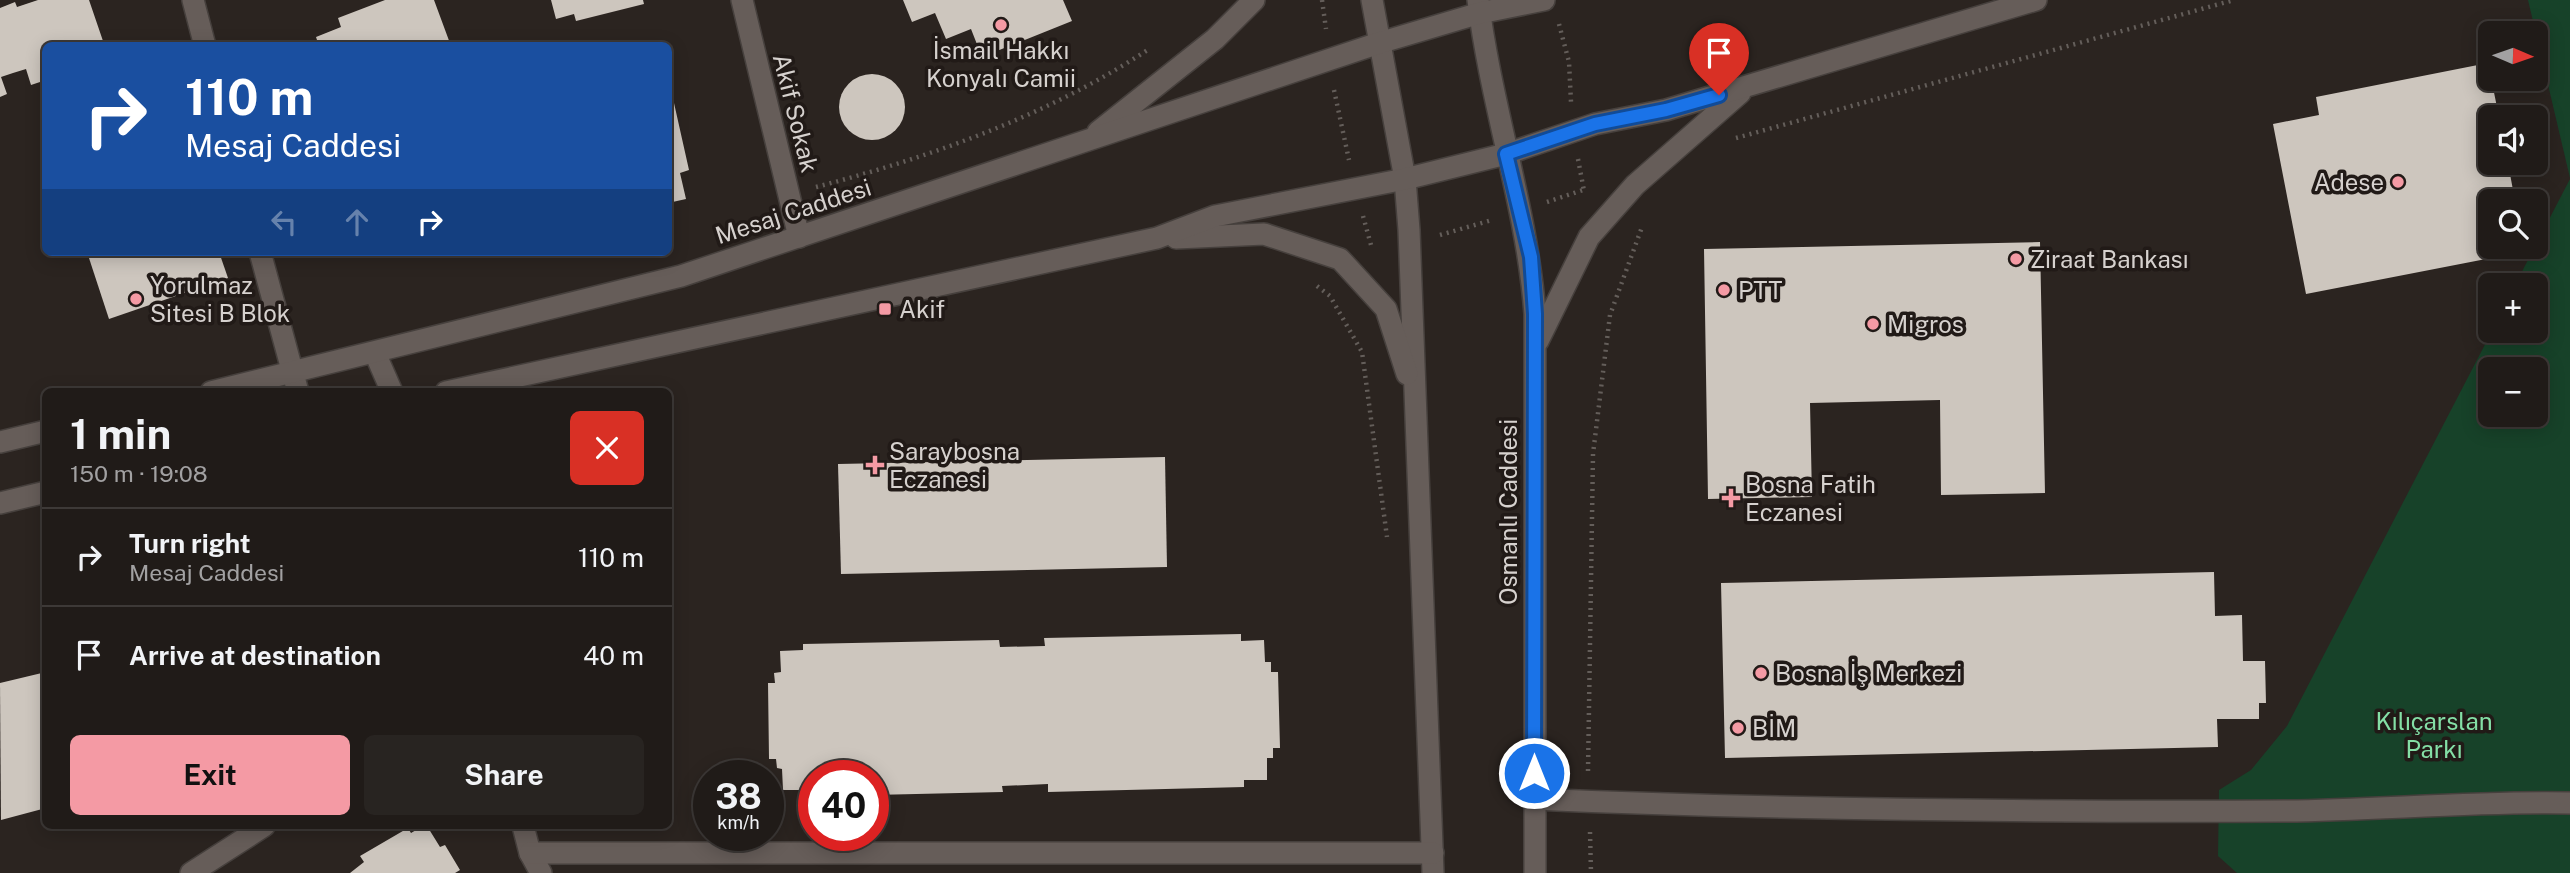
<!DOCTYPE html>
<html lang="en">
<head>
<meta charset="utf-8">
<style>
	body { margin:0; font-family:"Public Sans",sans-serif; background:#282421; color:#f1f3f6; height:100vh; display:flex; flex-direction:column; font-size:26px; white-space:nowrap }
	* { box-sizing:border-box; margin:0 }
	p { font-size:23px; color:#a2a1a2 }
	.icon { flex:none; width:38px; height:38px; fill:none; stroke:currentColor; stroke-width:2; stroke-linecap:round; stroke-linejoin:round }
	.map { position:relative; flex:1; overflow:hidden }
	.drawer { position:absolute; left:42px; top:388px; width:630px; height:441px; display:flex; flex-direction:column; background:#201b18; border-radius:10px; box-shadow:0 4px 18px #0003,0 0 0 2px #3d3937 }
	.drawer>* { flex:none }
	.guide { position:absolute; left:42px; top:42px; width:630px; height:214px; border-radius:10px; box-shadow:0 4px 18px #0003,0 0 0 2px #3d3937; background:#1a4fa0; color:#fff; overflow:hidden }
	.needle { width:46px; rotate:92deg }
	.fabs { position:absolute; left:2478px; top:21px; display:grid; gap:14px }
	.fabs a { display:grid; place-items:center; width:70px; height:70px; border-radius:10px; background:#201b18; box-shadow:0 4px 18px #0003,0 0 0 2px #3d3937; font-size:35px }
	.speed { position:absolute; left:693px; top:760px; display:flex; gap:14px; font-size:35px; font-weight:700; text-align:center }
	.speed>* { display:grid; place-content:center; width:91px; height:91px; border-radius:50%; background:#201b18; box-shadow:0 4px 18px #0003,0 0 0 2px #3d3937; line-height:1 }
	.speed small { font-size:18px; font-weight:400 }
	.speed .limit { border:10px solid #d22; background:#fff; color:#111 }
	.pin { position:absolute; display:grid; place-items:center; width:60px; height:60px; color:#fff; margin:-72px -30px; border-radius:50% 50% 50% 0; rotate:-45deg; box-shadow:0 0 7px #0007 }
	.pin .icon { rotate:45deg }
	.me { position:absolute; width:77px; margin:-38px; rotate:0deg; stroke-linejoin:round; filter:drop-shadow(0 0 5px #0008) }
	.turn { display:flex; align-items:center; gap:24px; height:147px; padding:0 28px; font-size:32px }
	.turn .icon { width:91px; height:91px; stroke-width:2.5 }
	.turn b { display:block; font-size:49px; line-height:60px }
	.lanes { display:flex; align-items:center; height:66px; padding:0 28px; background:#0003; justify-content:center; gap:35px; direction:ltr }
	.lanes .off { opacity:.35 }
	.round { display:grid; place-items:center; flex:none; width:74px; height:74px; border-radius:10px; background:#282421 }
	.overview { display:flex; align-items:center; justify-content:space-between; height:119px; padding:0 28px }
	h1 { font-size:42px; font-weight:700; line-height:52px }
	.primary-button { display:flex; gap:14px; margin-top:auto; padding:14px 28px }
	.primary-button a { flex:1; height:80px; border-radius:10px; background:#f49aa4; color:#111; font-size:28px; font-weight:700; line-height:80px; text-align:center }
	.primary-button a+a { background:#282421; color:#f1f3f6 }
	ul { padding:0; list-style:none }
	li { display:flex; align-items:center; gap:21px; height:98px; padding:0 28px; border-top:2px solid #3d3937 }
	li div { flex:1 }
	li b { display:block; font-size:26px }
	li em { font-style:normal }
	.map>svg:first-child { display:block }
	.green { fill:#174229; fill-rule:evenodd }
	.building { fill:#cdc6be }
	.lines { fill:none; stroke-linecap:round; stroke-linejoin:round }
	.minor-casing { stroke:#46403d; stroke-width:24 }
	.path { stroke:#645e5a; stroke-width:4.5; stroke-dasharray:2 5; stroke-linecap:butt }
	.minor { stroke:#665d59; stroke-width:21 }
	.route-casing { stroke:#114b97; stroke-width:18 }
	.route { stroke:#1a73e8; stroke-width:12 }
	.poi-dot { fill:#f49aa4; stroke:#211a17; stroke-width:2.5 }
	.labels { text-anchor:middle; dominant-baseline:central; stroke-width:7; stroke-linejoin:round; paint-order:stroke }
	.poi-label { font-size:24px; fill:#d6d1ce; stroke:#211a17; text-anchor:start }
	.street-label { font-size:24px; fill:#d6d1ce; stroke:#211a17 }
	.park-label { font-size:24px; fill:#84dfa6; stroke:#211a17 }
</style>
</head>
<body>
<div class="map">
<svg width="2570" height="873" viewBox="0 0 2570 873">
	<rect width="100%" height="100%" fill="#2b2420"/>
	<g class="green">
		<path d="M2528,0H2570V178Z"/>
		<path d="M2570,179V873H2237L2218,856L2219,790L2251,770L2287,726L2492,331H2536V285H2515ZM2490,369H2536V415H2490Z"/>
	</g>
	<g class="building">
		<path d="M38,0H89L103,41L90,46H46V80L31,85L26,69L13,73L1,77L7,94L0,97V8L15,2L17,7Z"/>
		<path d="M385,0H434L451,46H319L316,37L341,27L338,18Z"/>
		<path d="M551,0H643L644,4L576,21L574,14L556,19Z"/>
		<path d="M903,0H1063L1072,21L982,57L971,29L946,39L935,13L912,22Z"/>
		<path d="M2488,63L2499,117H2490V163H2508L2515,201H2490V208L2477,211L2486,259L2306,294L2273,124L2319,115L2316,97Z"/>
		<circle cx="872" cy="107" r="33"/>
		<path d="M674,103L689,170L680,173L686,199L668,203V104Z"/>
		<path d="M2040,242L2045,493L1941,495L1940,400L1810,403L1812,497L1708,499L1704,249Z"/>
		<path d="M87,252H219L228,278L109,319Z"/>
		<path d="M1165,457L1167,567L841,574L838,464Z"/>
		<path d="M2214,572L2215,616L2242,615L2243,661H2265L2266,703H2259V719H2217L2218,747L1725,758L1721,583Z"/>
		<path d="M1241,634V641L1264,640L1265,662H1271V672H1278L1280,748H1273V758H1267V780H1244V787L1048,792V784L1002,786L1003,792L873,795V775H814V797H806V790H783L782,769L777,768L776,759H769L768,683H775L774,673L781,672L780,651L803,650V644L999,640L1000,647L1045,646L1044,638Z"/>
		<path d="M46,672V808L1,820L0,683Z"/>
		<path d="M423,826H427L440,847L445,845L460,870L455,873H350L364,862L360,856L408,828L411,833Z"/>
	</g>
	<g class="lines">
		<g class="minor-casing">
			<g id="minor">
				<path d="M193,0L205,46"/>
				<path d="M742,0L799,237"/>
				<path d="M1372,0L1405,179L1409,230L1433,873"/>
				<path d="M1478,0C1491,106 1527,208 1535,314V873"/>
				<path d="M1098,132L1215,39L1254,0"/>
				<path d="M1176,238L1264,234L1340,259L1386,309L1407,374"/>
				<path d="M260,252L298,392"/>
				<path d="M1538,341L1589,237L1635,185L1740,93"/>
				<path d="M375,353L392,392"/>
				<path d="M211,392L681,276L1379,43L1480,13L1544,0"/>
				<path d="M446,392L1157,238L1215,216L1405,179L1506,154L1595,124L1666,110L2036,0"/>
				<path d="M0,442L46,431"/>
				<path d="M0,503L46,492"/>
				<path d="M1533,799C1783,810 2034,812 2284,811C2379,810 2475,801 2570,803"/>
				<path d="M523,826L530,853L541,873"/>
				<path d="M530,853H1433"/>
				<path d="M191,873L264,826"/>
			</g>
		</g>
		<g class="path">
			<path d="M1322,0L1326,29"/>
			<path d="M1559,24L1569,62L1571,102"/>
			<path d="M1334,90L1349,160"/>
			<path d="M1736,138L2234,0"/>
			<path d="M1578,159L1584,191"/>
			<path d="M816,187C931,157 1049,115 1149,49"/>
			<path d="M1547,202L1583,190"/>
			<path d="M1363,216L1371,245"/>
			<path d="M1440,235L1492,220"/>
			<path d="M1317,286L1330,296L1362,352L1387,537"/>
			<path d="M1588,771L1593,454L1610,315L1642,227"/>
			<path d="M1590,832L1591,873"/>
		</g>
		<use href="#minor" class="minor"/>
	</g>
	<g class="lines">
		<g class="route-casing">
			<path id="route" d="M1534,773L1535,314L1531,257L1506,154L1595,124L1666,110L1719,95"/>
		</g>
		<use href="#route" class="route"/>
	</g>
	<g class="poi-dot">
		<circle cx="1001" cy="25" r="7"/>
		<circle cx="2398" cy="182" r="7"/>
		<circle cx="2016" cy="259" r="7"/>
		<circle cx="1724" cy="290" r="7"/>
		<circle cx="136" cy="299" r="7"/>
		<rect x="878" y="302" width="14" height="14" rx="3.5"/>
		<circle cx="1873" cy="324" r="7"/>
		<path d="M871.5 454.5h7v7h7v7h-7v7h-7v-7h-7v-7h7z"/>
		<path d="M1727.5 487.5h7v7h7v7h-7v7h-7v-7h-7v-7h7z"/>
		<circle cx="1761" cy="673" r="7"/>
		<circle cx="1738" cy="728" r="7"/>
	</g>
	<g class="labels">
		<g class="poi-label">
			<text x="1001" y="50" text-anchor="middle">İsmail Hakkı<tspan x="1001" dy="28">Konyalı Camii</tspan></text>
			<text x="2384" y="182" text-anchor="end">Adese</text>
			<text x="2030" y="259">Ziraat Bankası</text>
			<text x="150" y="285">Yorulmaz<tspan x="150" dy="28">Sitesi B Blok</tspan></text>
			<text x="1738" y="290">PTT</text>
			<text x="899" y="309">Akif</text>
			<text x="1887" y="324">Migros</text>
			<text x="889" y="451">Saraybosna<tspan x="889" dy="28">Eczanesi</tspan></text>
			<text x="1745" y="484">Bosna Fatih<tspan x="1745" dy="28">Eczanesi</tspan></text>
			<text x="1775" y="673">Bosna İş Merkezi</text>
			<text x="1752" y="728">BİM</text>
		</g>
		<g class="street-label">
			<text transform="translate(796 113) rotate(76)">Akif Sokak</text>
			<text transform="translate(793 211) rotate(-18)">Mesaj Caddesi</text>
			<text transform="translate(1508 512) rotate(-90)">Osmanlı Caddesi</text>
		</g>
		<g class="park-label">
			<text x="2434" y="721">Kılıçarslan<tspan x="2434" dy="28">Parkı</tspan></text>
		</g>
	</g>
</svg>
<div class="fabs">
<a><svg class="needle" viewBox="-14 -14 28 28"><path d="M0-13l5 13h-10z" fill="#e53935"/><path d="M0 13l5-13h-10z" fill="#a2a1a2"/></svg></a>
<a><svg class="icon" aria-label="sound" viewBox="0 0 24 24"><path d="M4 9h4l5-4v14l-5-4H4zM17 9q2 3 0 6"/></svg></a>
<a><svg class="icon" aria-label="search" viewBox="0 0 24 24"><circle cx="10" cy="10" r="6"/><path d="M15 15l6 6"/></svg></a>
<a>+</a>
<a>−</a>
</div>
<div class="speed"><div>38<small>km/h</small></div><div class="limit">40</div></div>
<div class="pin" style="left:1719px;top:95px;background:#d93025"><svg class="icon" aria-label="arrive" viewBox="0 0 24 24"><path d="M6 21V4h12l-3 4 3 4H6"/></svg></div>
<svg class="me" style="left:1534px;top:773px" viewBox="-20 -20 40 40"><circle r="17" fill="#1a73e8" stroke="#fff" stroke-width="3"/><path d="M0-11L8 9 0 5-8 9z" fill="#fff"/></svg>
<div class="guide">
<div class="turn"><svg class="icon" aria-label="right" viewBox="0 0 24 24"><path d="M7 20v-9h11M14 6l5 5-5 5"/></svg><div><b>110 m</b>Mesaj Caddesi</div></div>
<div class="lanes"><svg class="icon off" aria-label="left" viewBox="0 0 24 24"><path d="M17 20v-9H6M10 6l-5 5 5 5"/></svg><svg class="icon off" aria-label="ahead" viewBox="0 0 24 24"><path d="M12 20V5M6 11l6-6 6 6"/></svg><svg class="icon" aria-label="right" viewBox="0 0 24 24"><path d="M7 20v-9h11M14 6l5 5-5 5"/></svg></div>
</div>
<section class="drawer">
<div class="overview"><div><h1>1 min</h1><p>150 m · 19:08</p></div><a class="round" style="background:#d93025;color:#fff"><svg class="icon" aria-label="close" viewBox="0 0 24 24"><path d="M6 6l12 12M18 6L6 18"/></svg></a></div>
<ul>
<li><svg class="icon" aria-label="right" viewBox="0 0 24 24"><path d="M7 20v-9h11M14 6l5 5-5 5"/></svg><div><b>Turn right</b><p>Mesaj Caddesi</p></div><em>110 m</em></li>
<li><svg class="icon" aria-label="arrive" viewBox="0 0 24 24"><path d="M6 21V4h12l-3 4 3 4H6"/></svg><div><b>Arrive at destination</b></div><em>40 m</em></li>
</ul>
<div class="primary-button"><a>Exit</a><a>Share</a></div>
</section>
</div>
</body>
</html>
